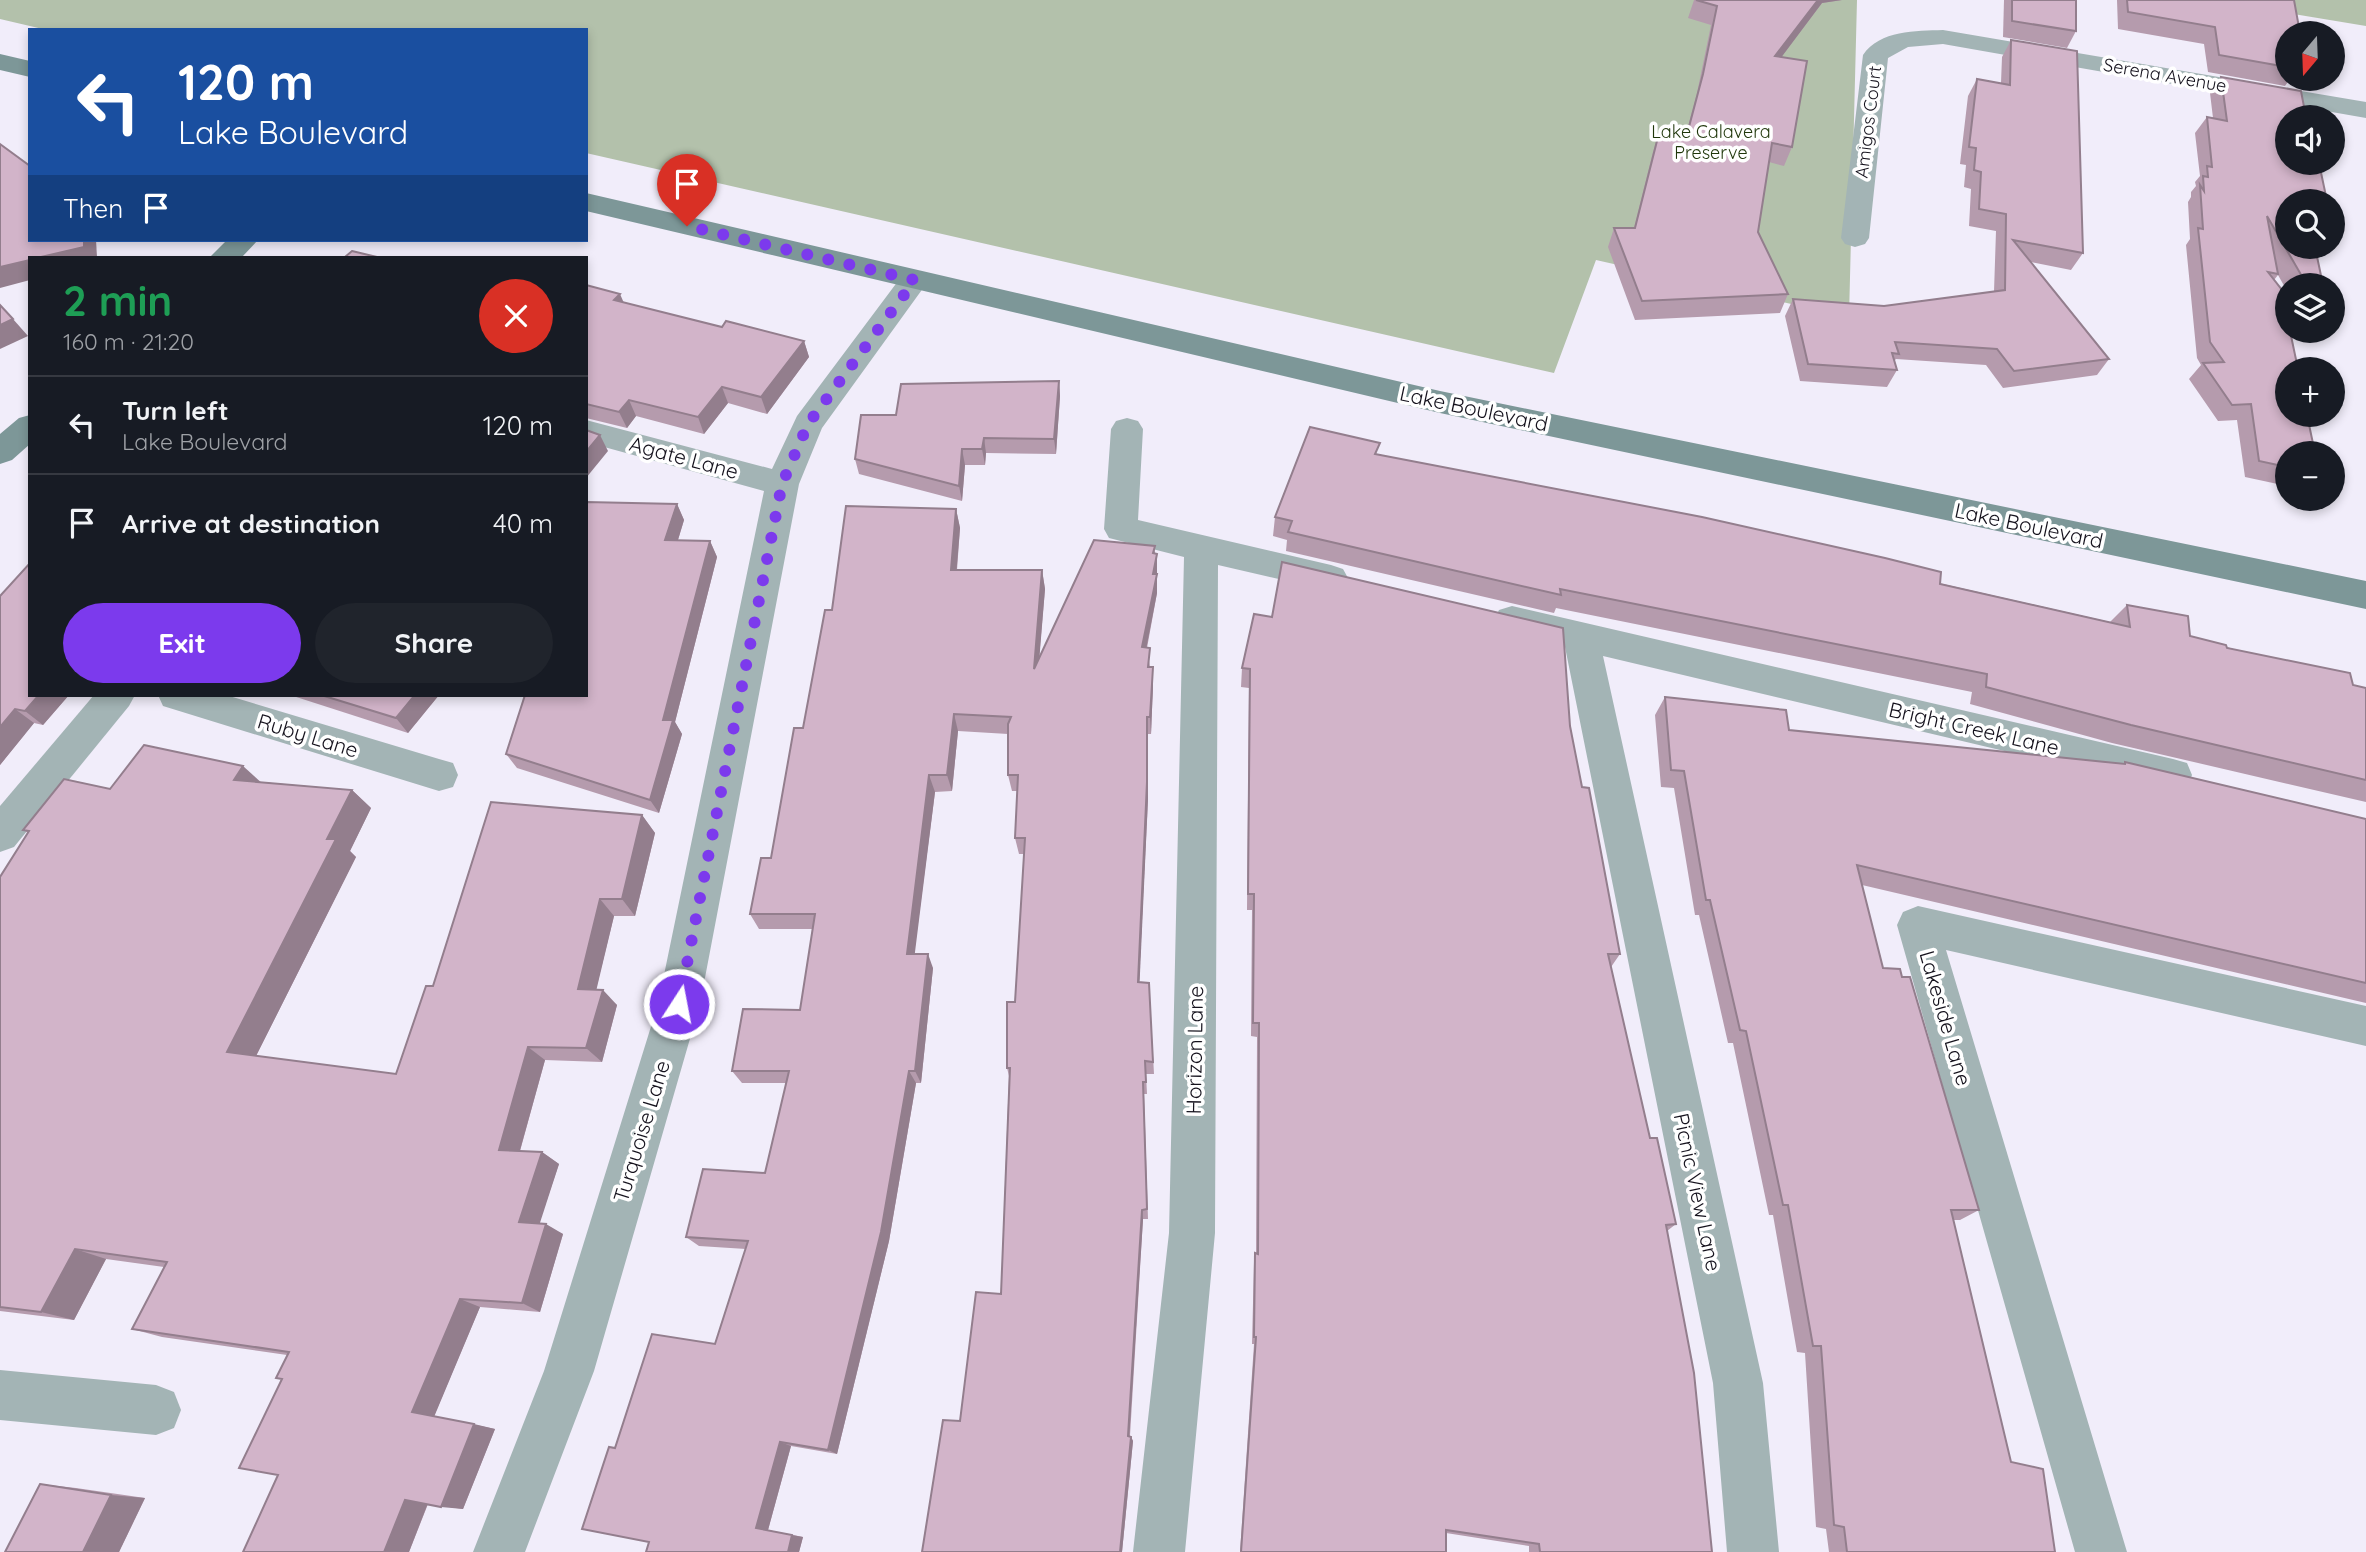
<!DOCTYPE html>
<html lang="en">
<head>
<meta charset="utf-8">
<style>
	body { margin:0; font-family:Quicksand,sans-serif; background:#20242c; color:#f1f3f6; height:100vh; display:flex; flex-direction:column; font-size:26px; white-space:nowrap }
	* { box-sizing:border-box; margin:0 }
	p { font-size:23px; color:#9ea1a6 }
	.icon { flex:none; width:38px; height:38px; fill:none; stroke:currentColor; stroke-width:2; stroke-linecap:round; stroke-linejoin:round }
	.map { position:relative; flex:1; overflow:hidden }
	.details { position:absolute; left:28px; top:256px; width:560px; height:441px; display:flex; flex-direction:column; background:#171b24; border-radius:0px; box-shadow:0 4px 10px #0003 }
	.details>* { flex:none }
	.top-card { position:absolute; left:28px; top:28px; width:560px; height:214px; border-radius:0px; box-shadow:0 4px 10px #0003; background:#1a4fa0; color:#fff; overflow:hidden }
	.needle { width:46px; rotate:199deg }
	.buttons { position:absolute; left:2275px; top:21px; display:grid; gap:14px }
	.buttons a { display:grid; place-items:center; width:70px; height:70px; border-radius:50%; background:#171b24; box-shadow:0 4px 10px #0003; font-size:35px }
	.pin { position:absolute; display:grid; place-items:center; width:60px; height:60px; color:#fff; margin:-72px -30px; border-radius:50% 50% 50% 0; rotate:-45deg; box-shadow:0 0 7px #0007 }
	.pin .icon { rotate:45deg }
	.me { position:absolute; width:77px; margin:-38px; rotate:11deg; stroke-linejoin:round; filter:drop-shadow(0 0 5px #0008) }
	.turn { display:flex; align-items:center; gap:24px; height:147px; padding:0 35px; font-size:32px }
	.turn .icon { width:91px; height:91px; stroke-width:2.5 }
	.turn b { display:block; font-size:49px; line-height:60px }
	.then { display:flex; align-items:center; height:66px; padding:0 35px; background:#0003; gap:14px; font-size:26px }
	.round { display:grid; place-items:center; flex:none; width:74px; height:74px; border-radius:37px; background:#20242c }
	.head { display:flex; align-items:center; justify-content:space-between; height:119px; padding:0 35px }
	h1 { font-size:42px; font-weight:700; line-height:52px; color:#1e9e55 }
	.cta { display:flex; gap:14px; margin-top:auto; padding:14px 35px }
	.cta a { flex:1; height:80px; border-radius:42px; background:#7c3aed; color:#fff; font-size:28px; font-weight:700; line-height:80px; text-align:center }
	.cta a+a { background:#20242c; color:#f1f3f6 }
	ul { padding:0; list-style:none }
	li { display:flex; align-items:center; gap:21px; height:98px; padding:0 35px; border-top:2px solid #363941 }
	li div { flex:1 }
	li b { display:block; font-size:26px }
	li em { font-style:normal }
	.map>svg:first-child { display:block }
	.green { fill:#b3c1ab }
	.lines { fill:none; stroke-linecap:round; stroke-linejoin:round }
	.street { fill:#a3b4b5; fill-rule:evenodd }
	.secondary { fill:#7d9798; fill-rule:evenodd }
	.wall { fill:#b59bad }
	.shaded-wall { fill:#937e8d }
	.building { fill:#d2b4c9; stroke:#937e8d; stroke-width:2 }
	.route { stroke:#7c3aed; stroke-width:12; stroke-dasharray:0 21.6 }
	.labels { text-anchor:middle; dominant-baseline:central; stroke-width:7; stroke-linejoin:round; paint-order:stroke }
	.far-street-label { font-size:18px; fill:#14111c; stroke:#fff }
	.far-park-label { font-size:18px; fill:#1f360a; stroke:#fff }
	.street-label { font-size:21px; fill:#14111c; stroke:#fff }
</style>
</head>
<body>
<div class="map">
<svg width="2366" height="1552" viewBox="0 0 2366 1552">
	<rect width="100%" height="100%" fill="#f1edfa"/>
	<g class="green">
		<path d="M0,0H1857L1849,317L1596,260L1554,373L586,153V30H47L0,19Z"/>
		<path d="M2208,0H2366V26Z"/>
	</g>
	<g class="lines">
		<g class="street">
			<path d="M1943,30L2366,102V118L1943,44L1908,47L1888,58L1869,238L1865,244L1855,247L1845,244L1841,238L1863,55C1880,30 1916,31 1943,30Z"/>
			<path d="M914,270L924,273L929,280L822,428L799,484L700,1004L594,1371L525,1552H473L544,1371L658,1004L764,491L586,442V420L772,469L797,416L904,273Z"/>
			<path d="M1127,418L1138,421L1143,429L1138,520L1331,565L1343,569L1348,578L1343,587L1331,591L1218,565L1215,1233L1185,1552H1133L1169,1233L1184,557L1109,538L1104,529L1111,429L1116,421Z"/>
			<path d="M1512,606L2173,759L2187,763L2192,775L2187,787L2173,791L1603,656L1763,1383L1779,1552H1727L1713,1383L1565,647L1499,630L1494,620L1499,610Z"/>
			<path d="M94,695H135L129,706L14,847L0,852V806Z"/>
			<path d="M158,695H226L439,759L453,763L458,775L453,787L439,791L163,706Z"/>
			<path d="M1918,906L2366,1006V1046L1946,950L2127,1552H2075L1897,925L1903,912Z"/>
			<path d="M0,1370L156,1385L174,1392L181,1410L174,1428L156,1435L0,1420Z"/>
		</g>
		<g class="secondary">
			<path d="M0,54L30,61V77L0,70Z"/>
			<path d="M586,193L1440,391L2366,581V609L1440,413L586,211Z"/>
			<path d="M227,240H258L242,257H210Z"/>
			<path d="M30,415V444L12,460L0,464V434L19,418Z"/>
		</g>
	</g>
	<g class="wall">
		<path d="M1694,0H1842L1822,3L1781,57L1792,147L1784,166L1769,162L1758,232L1788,294L1780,313L1635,320L1608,247L1614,228H1634L1653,152L1659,133L1685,138L1697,93L1711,25L1688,18Z"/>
		<path d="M2004,0H2076V31L2067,48L2003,37Z"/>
		<path d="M2117,0H2294L2287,33V79H2290L2285,86L2208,72L2204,44L2118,29Z"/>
		<path d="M2011,40L2083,253L2071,270L2031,262L2109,359L2097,375L2003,388L1986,365L1896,359L1894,361L1897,370L1887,387L1800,381L1785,316L1793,299L1884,306L1994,292L1996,231L1969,226L1971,189L1964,187L1966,165L1960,164L1968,96L1977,79L2001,83L2002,57Z"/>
		<path d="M2221,77L2287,201L2323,285H2287V291L2278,275L2274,280L2287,453V486L2245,477L2237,420L2218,421L2189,379L2201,365L2197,358L2186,245L2190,239L2188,202L2191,197V192L2196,186L2195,182L2200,176L2195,133L2207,117L2213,118L2210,93Z"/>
		<path d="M586,285L623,302L722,327L804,341L809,357L767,414L728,403L704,434L636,416L627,428L586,418Z"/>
		<path d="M1059,381L1060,396L1056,454L986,453L985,465H965L962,501L859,474L855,459L896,415Z"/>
		<path d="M1378,455L2110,622L2127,605L2190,636L2353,685L2366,688V802L2112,743L1970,704L1972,692L1556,608L1554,613L1286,551L1287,540L1273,536L1275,517Z"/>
		<path d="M677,504L684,520L678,540L710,541L717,557L675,722L682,734L659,813L517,768L506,754Z"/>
		<path d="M956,509L960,528L957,570H1042L1045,589L1039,658L1155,553L1157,554V593L1147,648L1150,667H1153V685L1151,734H1147L1148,799L1139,982L1149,983L1154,1074H1146L1147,1094H1144L1148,1219H1143L1130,1436L1131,1437L1133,1441L1122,1552H922L960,1421L1001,1294L1009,1076L1007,1068L1015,1002L1024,854H1019L1015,838L1017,791H1012L1008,775V734L958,731L952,791L935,792L914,954L933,968L921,1083H916L889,1241L837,1454L791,1446L768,1530L803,1537L799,1552H646L649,1542L615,1448L715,1344L746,1249L699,1246L686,1237L765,1173L786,1083H742L732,1071L800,1010L813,929H759L750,914L771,858L832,610Z"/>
		<path d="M0,596L30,695H69L43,725L34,723L0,765Z"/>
		<path d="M1242,668L1570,726L1582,787L1620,954L1611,967L1650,1138L1676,1224L1667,1231L1712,1552H1529V1546L1446,1533V1552H1240L1254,1344H1252L1254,1262L1255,1253L1256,1254L1257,1037L1251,1036L1252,910H1247L1249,688L1241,687Z"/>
		<path d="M290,695H439L408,733Z"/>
		<path d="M1665,697L1789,730L2123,764L2125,762L2366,819V1003L1862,885L1883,968L1979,1210L1960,1220H1953L2011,1462L2055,1552H1829L1826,1529L1816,1527L1805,1353L1797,1352L1773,1215H1769L1733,1043H1728L1699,915H1695L1674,788L1661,787L1655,715Z"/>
		<path d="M261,782L352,790L371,808L350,851L356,857L256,1056L396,1074L433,986L642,815L655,833L635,916H614L596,989L617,1005L602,1062L545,1060L520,1151L542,1152L559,1164L539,1223L563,1234L540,1312L480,1307L434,1416L495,1429L463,1509L428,1504L409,1552H243L278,1475L282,1380L287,1355L162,1337L132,1329L164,1267L106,1259L74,1320L0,1311V877L28,833L23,830L110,789Z"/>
		<path d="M40,1484L76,1488L145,1498L119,1552Z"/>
	</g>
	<g class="shaded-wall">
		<path d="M1818,0H1842L1822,3L1768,75L1775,56Z"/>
		<path d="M84,240H96L97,257H41Z"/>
		<path d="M30,260V280L0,288V267Z"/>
		<path d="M620,294L627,310L614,300Z"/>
		<path d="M13,319L28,336L0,349V325Z"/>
		<path d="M804,341L809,357L767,414L761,397Z"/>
		<path d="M1059,381L1060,396L1056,454L1054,439Z"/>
		<path d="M722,387L728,403L704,434L698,417Z"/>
		<path d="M629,400L636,416L627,428L619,412Z"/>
		<path d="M600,435L608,451L586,478V452Z"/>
		<path d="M984,438L986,453L985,465L982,449Z"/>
		<path d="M962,449L965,465L962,501L959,486Z"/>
		<path d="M677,504L684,520L673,556L665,540Z"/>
		<path d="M956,509L960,528L955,589L951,570Z"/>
		<path d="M710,541L717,557L675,722L682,734L659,813L650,800L663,720Z"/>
		<path d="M1155,546V564L1157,554V593L1143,665L1142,647Z"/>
		<path d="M1042,570L1045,589L1037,687L1034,669Z"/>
		<path d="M1153,667V685L1151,734L1150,717Z"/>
		<path d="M39,695H69L43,725L25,711Z"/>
		<path d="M415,695H439L408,733L396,718Z"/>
		<path d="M15,709L34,723L0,765V727Z"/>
		<path d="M954,714L958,731L952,791L947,775Z"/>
		<path d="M1147,717L1148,799L1139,995L1138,982Z"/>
		<path d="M243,766L264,785L234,780Z"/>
		<path d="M929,775L935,792L913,968L907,954Z"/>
		<path d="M352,790L371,808L350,851L356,857L251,1066L227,1052L327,839Z"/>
		<path d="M642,815L655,833L635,916L622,899Z"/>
		<path d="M600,899L614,916L593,1004L578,989Z"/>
		<path d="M928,954L933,968L921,1083L915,1071Z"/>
		<path d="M603,990L617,1005L602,1062L586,1048Z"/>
		<path d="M528,1047L545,1060L517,1161L499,1150Z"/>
		<path d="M909,1071L916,1083L889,1241L837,1454L828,1450Z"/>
		<path d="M542,1152L559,1164L537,1232L519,1222Z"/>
		<path d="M1142,1210L1143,1219L1129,1440L1128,1436Z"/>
		<path d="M546,1224L563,1234L540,1312L522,1303Z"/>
		<path d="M75,1249L106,1259L74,1320L41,1312Z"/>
		<path d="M460,1299L480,1307L434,1417L412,1412Z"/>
		<path d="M474,1424L495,1429L463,1509L441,1507Z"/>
		<path d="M1131,1437L1133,1441L1122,1552H1120Z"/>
		<path d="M780,1442L791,1446L768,1530L756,1528Z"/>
		<path d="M111,1495L145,1498L119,1552H83Z"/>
		<path d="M405,1500L428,1503L409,1552H384Z"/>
		<path d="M792,1535L803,1537L799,1552H788Z"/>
	</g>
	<g class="building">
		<path d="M1696,0H1818L1775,56L1807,61L1792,147L1772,143L1758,232L1788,294L1642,301L1614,228H1635L1659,133L1686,138L1703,74L1717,6Z"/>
		<path d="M2012,0H2076V31L2012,21Z"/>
		<path d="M2127,0H2294L2300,33H2287V67L2219,55L2215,27L2128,12Z"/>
		<path d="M2011,40L2077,51L2083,253L2013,240L2109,359L2014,371L1997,349L1895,342L1899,354L1892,353L1897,370L1808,364L1793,299L1884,306L2005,290L2006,214L1979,209L1981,172L1974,170L1976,148L1969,147L1977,79L2010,85Z"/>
		<path d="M2221,77L2301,91L2306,117H2287V163H2319L2327,201H2287V247H2315L2323,285H2307L2267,216L2278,274L2268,272L2282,290L2287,318V331H2290L2298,369H2287V415H2307L2315,453H2287V467L2259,461L2251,404L2232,405L2203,363L2224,362L2210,342L2198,228L2203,229L2200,185L2204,191L2203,176L2208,177L2207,166L2212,167L2207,117L2227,121Z"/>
		<path d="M0,144L30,166V240H84V247L41,257H30V260L0,267Z"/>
		<path d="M352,251L377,257H345Z"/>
		<path d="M586,285L620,294L614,300L722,327L726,321L804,341L761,397L722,387L698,417L629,400L619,412L586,404Z"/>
		<path d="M0,305L13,319L0,325Z"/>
		<path d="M1059,381L1054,439L984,438L982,449H962L959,486L855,459L861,415H896L901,384Z"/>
		<path d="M1310,427L1380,443L1375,454L1702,517L1885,558L1941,572L1940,584L2130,627L2127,605L2188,616L2190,636L2226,645L2227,648L2350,673L2353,685L2366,688V780L2131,725L1986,687L1987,674L1560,589L1561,595L1288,532L1292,521L1275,517Z"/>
		<path d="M586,430L600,435L586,452Z"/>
		<path d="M586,502L677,504L665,540L710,541L663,720H673L650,800L506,754L525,695H586Z"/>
		<path d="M846,506L956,509L951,570H1042L1034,669L1094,540L1155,546L1153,553L1157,554L1153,574H1157L1142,647L1150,648L1148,667H1153L1150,717H1147V782L1138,982L1149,983L1153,1062L1145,1061L1146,1082H1143L1147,1209L1142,1210L1128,1436L1131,1437L1120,1552H922L943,1420L960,1421L976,1292L1001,1294L1010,1068H1007V1002H1015L1025,838H1015L1018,775H1008V724L1011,717L954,714L947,775H929L907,954H928L915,1071H909L881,1232L828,1450L780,1442L756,1528L792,1535L788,1552H646L649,1542L582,1529L609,1447L615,1448L652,1334L715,1344L748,1241L686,1237L703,1169L765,1173L789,1071H732L743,1009L800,1010L815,914H750L761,858H771L794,728H803L825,610H832Z"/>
		<path d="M1282,562L1563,628L1570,726L1582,787L1589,788L1620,954H1608L1650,1138H1657L1676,1224L1666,1225L1694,1373L1712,1552H1540L1539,1544L1446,1530V1552H1241L1256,1337H1254L1255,1253L1258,1254L1259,1023H1253L1254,894H1248L1250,669L1242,668L1254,614L1272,617Z"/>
		<path d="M30,563V695H39L25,711L15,709L0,727V596Z"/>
		<path d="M321,695H415L396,718Z"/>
		<path d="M1665,697L1786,710L1789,730L2125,764V762L2366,819V983L1857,865L1883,968L1900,969L1902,977H1910L1979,1210H1951L2011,1462L2043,1469L2055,1552H1847L1844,1527L1834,1525L1821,1346H1813L1788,1205H1783L1746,1031L1740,1030L1710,900H1706L1684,771L1671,770Z"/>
		<path d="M144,745L243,766L234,780L352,790L327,839H336L227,1052L396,1074L426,986H433L491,802L642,815L622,899H600L578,989L603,990L586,1048L528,1047L499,1150L542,1152L519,1222L546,1224L522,1303L460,1299L412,1412L474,1424L441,1507L405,1500L384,1552H243L278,1475L239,1468L282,1379L276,1378L289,1352L132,1329L167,1262L75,1249L41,1312L0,1307V877L29,831L23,830L64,779L110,789Z"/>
		<path d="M40,1484L111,1495L83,1552H5Z"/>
	</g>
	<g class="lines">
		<path class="route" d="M679,1004L782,484L808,424L915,280L687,226"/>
	</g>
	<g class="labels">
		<g class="far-street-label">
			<text transform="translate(2165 75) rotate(10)">Serena Avenue</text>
			<text transform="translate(1868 122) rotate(-83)">Amigos Court</text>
		</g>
		<g class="far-park-label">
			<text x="1711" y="131">Lake Calavera<tspan x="1711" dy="21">Preserve</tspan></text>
		</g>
		<g class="street-label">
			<text transform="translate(1474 408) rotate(12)">Lake Boulevard</text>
			<text transform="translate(684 457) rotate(15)">Agate Lane</text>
			<text transform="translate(2029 525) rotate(12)">Lake Boulevard</text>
			<text transform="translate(1974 728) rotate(13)">Bright Creek Lane</text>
			<text transform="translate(308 735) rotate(17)">Ruby Lane</text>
			<text transform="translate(1946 1018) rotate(74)">Lakeside Lane</text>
			<text transform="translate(1194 1050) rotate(-89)">Horizon Lane</text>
			<text transform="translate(641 1131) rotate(-73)">Turquoise Lane</text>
			<text transform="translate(1698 1192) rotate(78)">Picnic View Lane</text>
		</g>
	</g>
</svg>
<div class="buttons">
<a><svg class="needle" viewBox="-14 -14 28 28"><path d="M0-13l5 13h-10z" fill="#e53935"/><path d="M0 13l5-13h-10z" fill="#9ea1a6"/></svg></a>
<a><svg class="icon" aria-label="sound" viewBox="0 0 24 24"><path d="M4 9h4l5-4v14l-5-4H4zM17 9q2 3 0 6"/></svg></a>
<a><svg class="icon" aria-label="search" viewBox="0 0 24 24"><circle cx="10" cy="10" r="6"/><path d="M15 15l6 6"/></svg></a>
<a><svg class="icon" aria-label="layers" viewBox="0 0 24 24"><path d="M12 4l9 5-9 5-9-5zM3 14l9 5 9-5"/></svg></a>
<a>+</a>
<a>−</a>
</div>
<div class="pin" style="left:687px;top:226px;background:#d93025"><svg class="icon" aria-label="arrive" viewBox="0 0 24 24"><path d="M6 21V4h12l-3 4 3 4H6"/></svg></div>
<svg class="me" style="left:679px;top:1004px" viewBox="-20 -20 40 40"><circle r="17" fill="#7c3aed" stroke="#fff" stroke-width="3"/><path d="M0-11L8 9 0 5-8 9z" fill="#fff"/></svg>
<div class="top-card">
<div class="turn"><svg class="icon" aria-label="left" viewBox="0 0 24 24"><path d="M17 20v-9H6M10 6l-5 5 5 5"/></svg><div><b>120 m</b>Lake Boulevard</div></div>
<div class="then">Then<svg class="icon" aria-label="arrive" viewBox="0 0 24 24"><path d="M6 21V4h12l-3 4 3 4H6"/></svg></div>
</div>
<section class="details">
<div class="head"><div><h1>2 min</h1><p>160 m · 21:20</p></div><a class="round" style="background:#d93025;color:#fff"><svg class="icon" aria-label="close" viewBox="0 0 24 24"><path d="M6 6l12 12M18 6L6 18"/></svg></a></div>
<ul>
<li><svg class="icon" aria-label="left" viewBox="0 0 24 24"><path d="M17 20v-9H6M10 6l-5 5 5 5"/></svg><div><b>Turn left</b><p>Lake Boulevard</p></div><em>120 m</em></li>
<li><svg class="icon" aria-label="arrive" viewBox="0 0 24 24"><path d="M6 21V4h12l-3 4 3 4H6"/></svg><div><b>Arrive at destination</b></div><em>40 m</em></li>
</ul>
<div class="cta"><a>Exit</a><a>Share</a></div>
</section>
</div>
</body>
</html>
